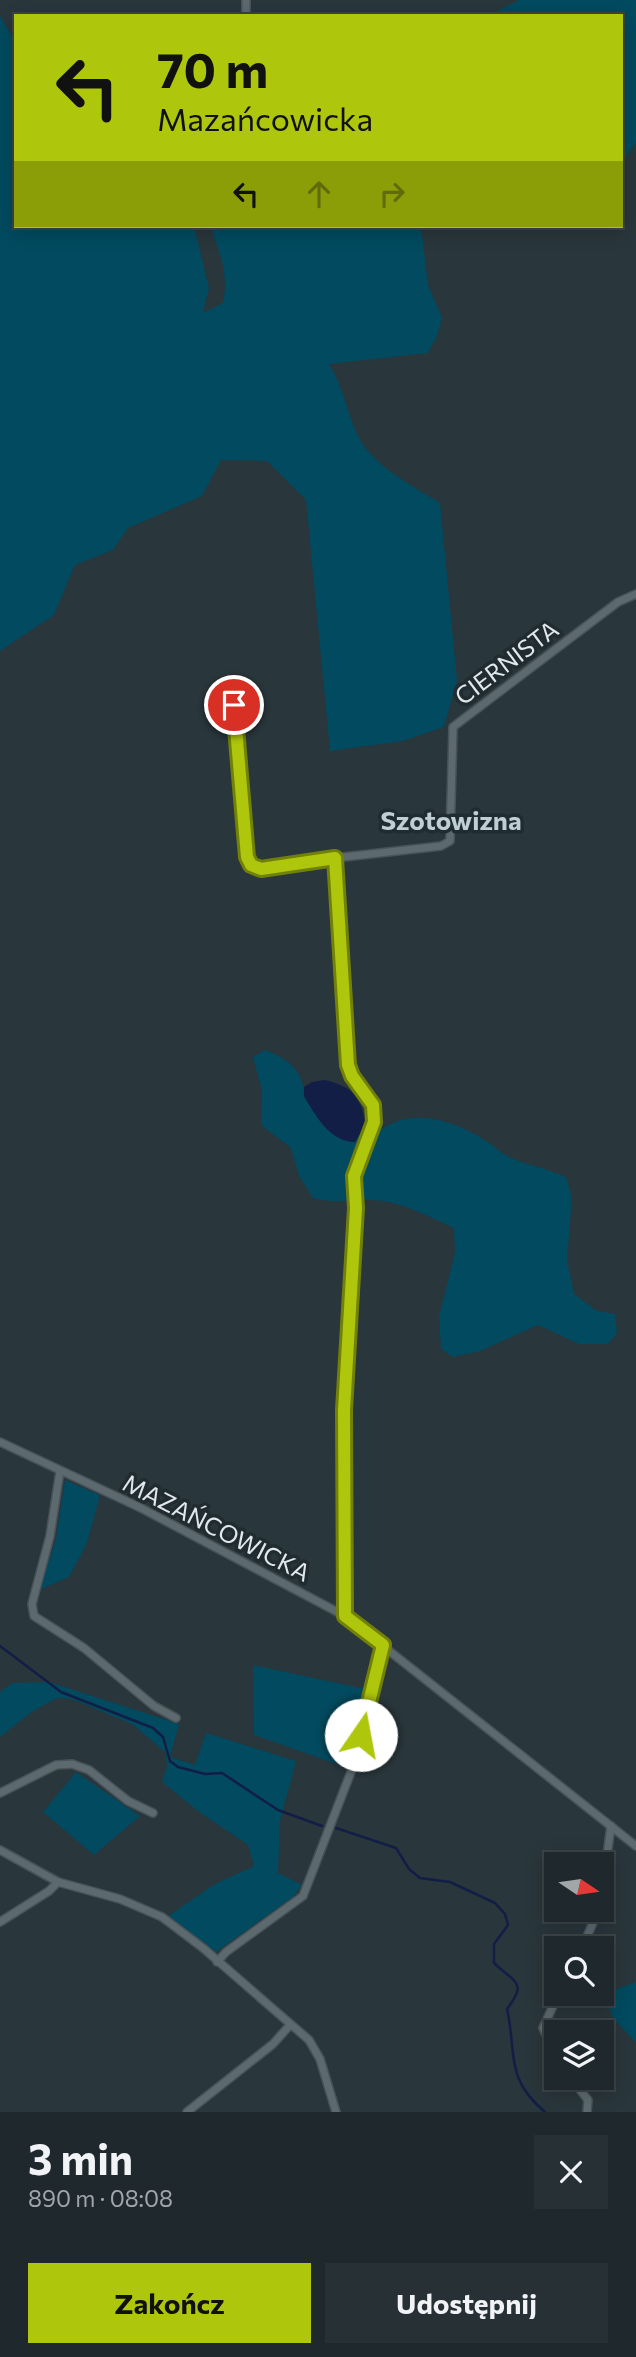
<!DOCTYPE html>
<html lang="pl">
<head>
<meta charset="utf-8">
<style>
	body { margin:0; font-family:Commissioner,sans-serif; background:#273034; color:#f1f3f6; height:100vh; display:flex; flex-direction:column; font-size:26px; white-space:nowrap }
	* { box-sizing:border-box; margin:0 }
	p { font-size:23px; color:#a1a6a9 }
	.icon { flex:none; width:38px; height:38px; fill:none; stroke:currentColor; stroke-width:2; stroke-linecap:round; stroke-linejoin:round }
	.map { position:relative; height:2112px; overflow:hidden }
	.drawer { display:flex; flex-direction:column; background:#1f282c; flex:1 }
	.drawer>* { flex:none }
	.guide { position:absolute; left:14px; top:14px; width:609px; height:214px; border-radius:0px; box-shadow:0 4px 18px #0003,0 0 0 2px #3c4448; background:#aec60b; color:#111; overflow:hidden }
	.needle { width:46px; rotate:103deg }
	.fabs { position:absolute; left:544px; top:1852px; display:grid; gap:14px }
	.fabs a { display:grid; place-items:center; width:70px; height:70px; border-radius:0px; background:#1f282c; box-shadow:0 4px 18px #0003,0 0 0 2px #3c4448; font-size:35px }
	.pin { position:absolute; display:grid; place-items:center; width:60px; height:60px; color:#fff; margin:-30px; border:4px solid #fff; border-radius:50%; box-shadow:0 2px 7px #0007 }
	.me { position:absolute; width:77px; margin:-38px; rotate:12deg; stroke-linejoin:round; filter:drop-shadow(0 0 5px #0008) }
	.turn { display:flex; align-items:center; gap:24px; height:147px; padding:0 28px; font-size:32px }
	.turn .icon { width:91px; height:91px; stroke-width:2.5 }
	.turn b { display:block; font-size:49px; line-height:60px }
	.lanes { display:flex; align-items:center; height:66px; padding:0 28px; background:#0003; justify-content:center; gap:35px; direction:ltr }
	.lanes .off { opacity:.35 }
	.round { display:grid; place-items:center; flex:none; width:74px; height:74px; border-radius:0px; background:#273034 }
	.headline { display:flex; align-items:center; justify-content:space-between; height:119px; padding:0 28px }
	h1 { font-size:42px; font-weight:700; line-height:52px }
	.button { display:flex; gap:14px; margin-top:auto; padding:14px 28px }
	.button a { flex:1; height:80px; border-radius:0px; background:#aec60b; color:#111; font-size:28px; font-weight:700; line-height:80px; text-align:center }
	.button a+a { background:#273034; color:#f1f3f6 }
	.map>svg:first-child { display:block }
	.green { fill:#024a5f }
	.water { fill:#121e46 }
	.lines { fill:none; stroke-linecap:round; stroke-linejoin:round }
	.stream { stroke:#121e46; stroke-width:2.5 }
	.street-casing { stroke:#485257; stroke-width:10 }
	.street { stroke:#5c6a70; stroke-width:7 }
	.route-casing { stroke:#718107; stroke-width:18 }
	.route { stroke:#aec60b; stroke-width:12 }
	.labels { text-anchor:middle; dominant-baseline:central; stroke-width:7; stroke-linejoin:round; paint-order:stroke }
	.street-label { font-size:24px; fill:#e2e9ed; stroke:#202c31 }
	.neighbourhood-label { font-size:26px; font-weight:bold; fill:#bfcfd5; stroke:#202c31 }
</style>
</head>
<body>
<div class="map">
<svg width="636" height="2112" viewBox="0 0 636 2112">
	<rect width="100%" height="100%" fill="#29363b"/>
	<g class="green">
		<path d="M519,0H636V143L622,162L623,189H621V16H487Z"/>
		<path d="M0,16L16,43V226H194L209,288L203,313L223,303C229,274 220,253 210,226H421L428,285L442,318L437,336L428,353L329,364C344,387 346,410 357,434C372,466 412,485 440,503L457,680L444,727L403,741L330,751L306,500L267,461L221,460L202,496L128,528L113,550L75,565L54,615L0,651Z"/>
		<path d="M265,1050C287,1058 305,1071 304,1097L362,1135L366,1124L382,1129C413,1106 458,1122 488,1142C494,1146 499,1151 505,1155C523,1165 547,1168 566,1177L572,1197L567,1260L574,1294L597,1311L615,1314L617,1333L608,1344H579L538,1325L480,1351L453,1357L441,1349L439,1316L455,1253L454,1228C433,1219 410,1206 388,1202C360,1196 341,1206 313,1198L299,1176L291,1148L261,1125L262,1091L253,1057Z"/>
		<path d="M65,1480L100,1495L87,1543L69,1577L39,1590L56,1539Z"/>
		<path d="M253,1665L365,1689L345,1767L254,1735Z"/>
		<path d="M49,1682L179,1724L170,1757L195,1765L206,1733L296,1761L280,1821L278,1873L302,1885L293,1897L216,1952L168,1916L215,1884L254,1866L248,1845L199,1812L162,1782L167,1767L166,1753L132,1724L72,1699L57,1698L33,1711L0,1737V1692L12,1683Z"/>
		<path d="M76,1772L140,1816L94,1855L43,1812Z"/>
		<path d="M636,1982V2043L613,2018L608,2003L614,1990Z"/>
	</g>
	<path class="water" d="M325,1080C353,1087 360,1096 366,1124L355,1142C330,1142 315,1115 304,1096V1087L312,1082Z"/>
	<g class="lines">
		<g class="stream">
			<path d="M0,1646L61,1692L153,1728L163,1737L170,1761L178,1767L205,1774L222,1773L278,1810L322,1826"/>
			<path d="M336,1828L396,1848L409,1869L420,1878L450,1882L495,1903L505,1914L508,1925L494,1944V1963C515,1983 528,1982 507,2009C517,2052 504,2078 545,2112"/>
		</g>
		<g class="street-casing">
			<g id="street">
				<path d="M246,0V16"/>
				<path d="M234,705L247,857L251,865L261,869L335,858L348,1065L352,1076L373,1105L374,1122L354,1176L356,1208L344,1410L345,1616"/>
				<path d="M335,858L441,846L450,841L453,727L618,602L636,594"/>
				<path d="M0,1442L141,1508L345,1616L636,1846"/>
				<path d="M60,1471L50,1536L32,1604L34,1616L84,1648L154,1706L176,1718"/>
				<path d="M0,1793L56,1765L72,1764L89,1770L128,1801L153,1813"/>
				<path d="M0,1850L58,1882L120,1899L162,1917L203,1948L309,2040L320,2059L336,2112"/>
				<path d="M602,1892L611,1826"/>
				<path d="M0,1922L49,1891L58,1882"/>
				<path d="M582,1948L599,1909"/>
				<path d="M217,1962L226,1952L303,1896L356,1759L383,1645"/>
				<path d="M556,2057L543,2028L559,1993"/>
				<path d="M570,2077L588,2100L587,2112"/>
				<path d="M187,2112L273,2044L290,2025"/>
			</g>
		</g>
		<use href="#street" class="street"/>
	</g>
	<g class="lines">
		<g class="route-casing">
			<path id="route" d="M234,705L247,857L251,865L261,869L335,858L348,1065L352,1076L373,1105L374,1122L354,1176L356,1208L344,1410L345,1616L383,1645L361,1735"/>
		</g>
		<use href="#route" class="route"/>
	</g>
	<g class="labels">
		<g class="street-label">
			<text transform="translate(506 662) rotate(-37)">CIERNISTA</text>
			<text transform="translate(217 1527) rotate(27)">MAZAŃCOWICKA</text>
		</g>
		<g class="neighbourhood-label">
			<text x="451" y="819">Szotowizna</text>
		</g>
	</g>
</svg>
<div class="fabs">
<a><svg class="needle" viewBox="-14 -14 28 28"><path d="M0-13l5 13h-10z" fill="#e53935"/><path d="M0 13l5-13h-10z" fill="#a1a6a9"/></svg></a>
<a><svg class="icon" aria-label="search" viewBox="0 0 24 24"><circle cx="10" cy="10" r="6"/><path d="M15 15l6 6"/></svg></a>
<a><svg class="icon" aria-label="layers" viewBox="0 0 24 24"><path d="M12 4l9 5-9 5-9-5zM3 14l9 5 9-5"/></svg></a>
</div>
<div class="pin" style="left:234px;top:705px;background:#d93025"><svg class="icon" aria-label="arrive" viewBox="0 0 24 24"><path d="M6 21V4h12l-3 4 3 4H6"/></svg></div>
<svg class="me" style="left:361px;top:1735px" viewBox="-20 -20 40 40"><circle r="19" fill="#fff"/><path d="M0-13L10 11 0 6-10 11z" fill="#aec60b"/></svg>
<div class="guide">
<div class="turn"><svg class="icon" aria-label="left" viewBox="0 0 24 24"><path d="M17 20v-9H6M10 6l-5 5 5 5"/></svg><div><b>70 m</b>Mazańcowicka</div></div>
<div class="lanes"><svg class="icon" aria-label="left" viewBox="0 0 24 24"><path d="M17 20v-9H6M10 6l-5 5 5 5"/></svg><svg class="icon off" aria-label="ahead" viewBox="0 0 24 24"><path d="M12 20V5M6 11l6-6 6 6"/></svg><svg class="icon off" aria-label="right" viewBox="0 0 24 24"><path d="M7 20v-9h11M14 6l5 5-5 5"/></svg></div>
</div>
</div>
<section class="drawer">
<div class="headline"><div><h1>3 min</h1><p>890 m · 08:08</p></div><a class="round"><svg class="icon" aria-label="close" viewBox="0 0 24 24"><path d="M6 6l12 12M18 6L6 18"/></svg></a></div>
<div class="button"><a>Zakończ</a><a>Udostępnij</a></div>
</section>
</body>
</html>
